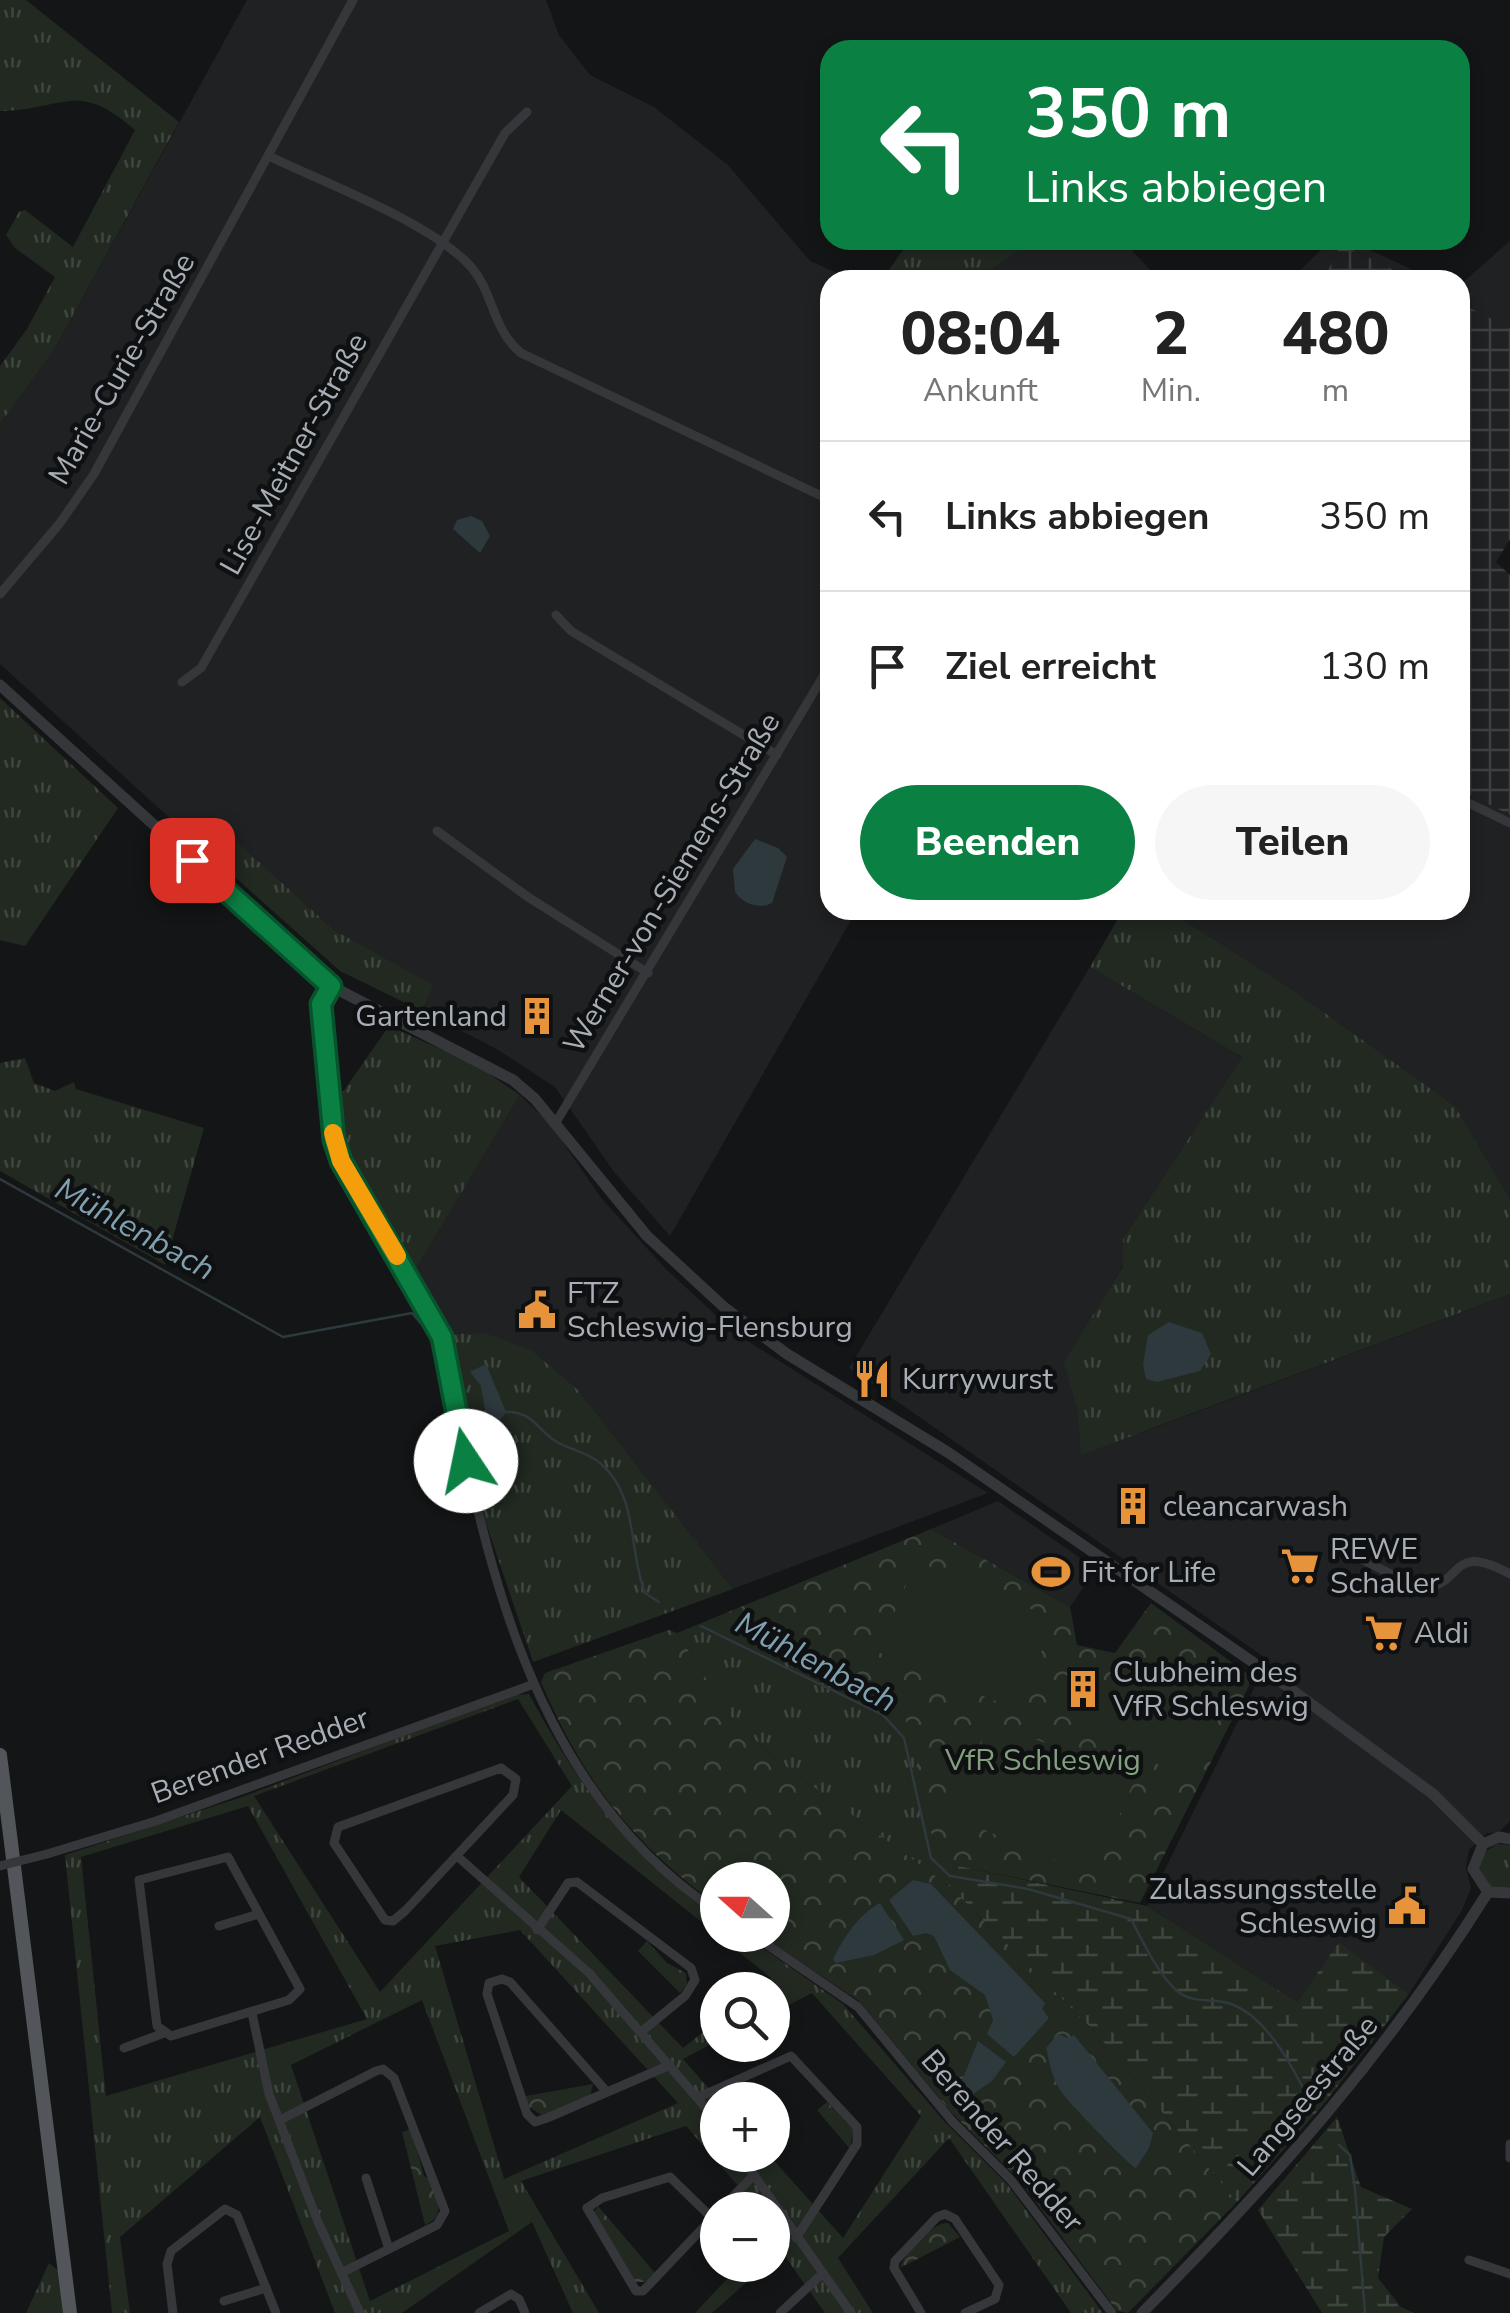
<!DOCTYPE html>
<html lang="de">
<head>
<meta charset="utf-8">
<style>
	body { margin:0; font-family:"Nunito Sans",sans-serif; background:#f6f6f6; color:#222; height:100vh; display:flex; flex-direction:column; font-size:38px; white-space:nowrap }
	* { box-sizing:border-box; margin:0 }
	p { font-size:32px; color:#767676 }
	.icon { flex:none; width:55px; height:55px; fill:none; stroke:currentColor; stroke-width:2; stroke-linecap:round; stroke-linejoin:round }
	.map { position:relative; flex:1; overflow:hidden }
	.sheet { position:absolute; left:820px; top:270px; width:650px; height:650px; display:flex; flex-direction:column; background:#fff; border-radius:30px; box-shadow:0 5px 15px #0003 }
	.sheet>* { flex:none }
	.banner { position:absolute; left:820px; top:40px; width:650px; height:210px; border-radius:30px; box-shadow:0 5px 15px #0003; background:#0b8043; color:#fff; overflow:hidden }
	.needle { width:65px; rotate:291deg }
	.controls { position:absolute; left:700px; top:1862px; display:grid; gap:20px }
	.controls a { display:grid; place-items:center; width:90px; height:90px; border-radius:50%; background:#fff; box-shadow:0 5px 15px #0003; font-size:50px }
	.pin { position:absolute; display:grid; place-items:center; width:85px; height:85px; color:#fff; margin:-42px; border-radius:20px; box-shadow:0 5px 15px #0006 }
	.me { position:absolute; width:110px; margin:-55px; rotate:349deg; stroke-linejoin:round; filter:drop-shadow(0 0 8px #0008) }
	.turn { display:flex; align-items:center; gap:35px; height:210px; padding:0 40px; font-size:45px }
	.turn .icon { width:130px; height:130px; stroke-width:2.5 }
	.turn b { display:block; font-size:70px; line-height:85px }
	.eta { display:flex; justify-content:space-evenly; align-items:center; height:170px; text-align:center }
	.eta b { font-size:60px; font-weight:800; line-height:70px }
	.button { display:flex; gap:20px; margin-top:auto; padding:20px 40px }
	.button a { flex:1; height:115px; border-radius:60px; background:#0b8043; color:#fff; font-size:40px; font-weight:800; line-height:115px; text-align:center }
	.button a+a { background:#f6f6f6; color:#222 }
	ul { padding:0; list-style:none }
	li { display:flex; align-items:center; gap:30px; height:150px; padding:0 40px; border-top:2px solid #e0e0e0 }
	li div { flex:1 }
	li b { display:block; font-size:38px }
	li em { font-style:normal }
	.map>svg:first-child { display:block }
	.built { fill:#202123 }
	.industrial { fill:url(#industrial-grid) }
	.grass { fill:url(#grass-tufts); fill-rule:evenodd }
	.wetland { fill:url(#wetland-marsh) }
	.park { fill:url(#park-crowns) }
	.pitch { fill:#212921 }
	.water { fill:#2e393e }
	.lines { fill:none; stroke-linecap:round; stroke-linejoin:round }
	.stream { stroke:#2e393e; stroke-width:2.5 }
	.minor { stroke:#36373b; stroke-width:9 }
	.tertiary { stroke:#36373b; stroke-width:11 }
	.primary { stroke:#52555a; stroke-width:14 }
	.minor-bridge { stroke:#36373b; stroke-width:9 }
	.route-casing { stroke:#07532c; stroke-width:25 }
	.route { stroke:#0b8043; stroke-width:18 }
	.slow { stroke:#f59e0b; stroke-width:18 }
	.labels { text-anchor:middle; dominant-baseline:central; stroke-width:9; stroke-linejoin:round; paint-order:stroke }
	.street-label { font-size:30px; fill:#a7aeb5; stroke:#0f1011 }
	.poi-label { font-size:30px; fill:#a7aeb5; stroke:#0f1011; text-anchor:start }
	.park-label { font-size:30px; fill:#829f7f; stroke:#0f1011 }
	.water-label { font-size:32px; font-style:italic; fill:#80a0af; stroke:#0f1011 }
</style>
</head>
<body>
<div class="map">
<svg width="1510" height="2313" viewBox="0 0 1510 2313">
	<defs>
		<pattern id="industrial-grid" width="8" height="8" patternUnits="userSpaceOnUse" patternTransform="scale(2.5)"><rect width="8" height="8" fill="#202123"/><path d="M0 4h8M4 0v8" fill="none" stroke="#3e3f41"/></pattern>
		<pattern id="grass-tufts" width="24" height="20" patternUnits="userSpaceOnUse" patternTransform="scale(2.5)"><rect width="24" height="20" fill="#212921"/><path d="M3 7l-1-3M5 7V3M7 7l1-3M15 17l-1-3M17 17v-4M19 17l1-3" fill="none" stroke="#3e463f"/></pattern>
		<pattern id="wetland-marsh" width="20" height="14" patternUnits="userSpaceOnUse" patternTransform="scale(2.5)"><rect width="20" height="14" fill="#212921"/><path d="M1 5h8M5 5V1M11 12h8M15 12V8" fill="none" stroke="#3e463f"/></pattern>
		<pattern id="park-crowns" width="20" height="18" patternUnits="userSpaceOnUse" patternTransform="scale(2.5)"><rect width="20" height="18" fill="#212921"/><path d="M2 6a3 3 0 1 1 6 0M12 15a3 3 0 1 1 6 0" fill="none" stroke="#3e463f"/></pattern>
	</defs>
	<rect width="100%" height="100%" fill="#141516"/>
	<g class="built">
		<path d="M247,0H546L559,35L590,75L654,107L728,165L810,261L853,280H830V910H857L670,1236L614,1172L555,1087L495,1048L422,1011L432,985L334,930L233,838L217,861L0,664V424L54,350Z"/>
		<path d="M1035,240H1122L1160,280H976Z"/>
		<path d="M1331,240H1349L1434,280H1414L1341,244L1323,280H1290Z"/>
		<path d="M1510,241V328L1460,303V285Z"/>
		<path d="M1460,790L1510,815V1199L1455,1106L1287,986L1168,910H1460Z"/>
		<path d="M1090,967L1242,1057L1123,1239V1265L1066,1360L1177,1283L1265,1325L1141,1433L1510,1294V1821L1498,1833H1487L1469,1850L1466,1868L1471,1888L1462,1910L1409,1994L1339,1942L1297,2002L1147,1906L1268,1660L849,1368Z"/>
		<path d="M520,1095L551,1125L602,1199L664,1267L735,1333L988,1493L733,1589L579,1391L485,1333L446,1334L413,1274Z"/>
		<path d="M998,1501L1096,1569L1070,1607L931,1529Z"/>
	</g>
	<g class="industrial">
		<path d="M1341,244L1414,280H1323Z"/>
		<path d="M1460,303L1510,328V539L1496,562L1510,575V815L1460,790Z"/>
	</g>
	<g class="grass">
		<path d="M0,0H26L179,122L54,350L0,424V366L27,329L55,277L15,248L6,235L19,212L25,210L73,247L135,130C77,79 65,110 0,111Z"/>
		<path d="M910,240H1035L976,280H882Z"/>
		<path d="M0,698L118,808L25,946L0,940Z"/>
		<path d="M233,838L334,930L433,985L422,1011L340,971L217,861Z"/>
		<path d="M1123,910H1168L1287,986L1455,1106L1510,1199V1294L1081,1455L1078,1412L1064,1362L1123,1266V1239L1242,1057L1090,967Z"/>
		<path d="M389,1026L476,1065L520,1095L413,1274L347,1160L333,1106Z"/>
		<path d="M25,1058L34,1083L55,1091L74,1082L76,1089L204,1128L165,1265L0,1171V1063Z"/>
		<path d="M485,1333L531,1350L579,1391L733,1589L533,1662L485,1520L446,1334Z"/>
		<path d="M716,1617L900,1710C934,1762 904,1828 959,1866L950,1887L777,1760L732,1719L677,1633Z"/>
		<path d="M529,1694C580,1789 629,1854 717,1917L718,1935L561,1810L519,1877L683,2048L717,2021V2041L683,2059L719,2100L718,2155H769L843,2238L921,2116L812,1993L773,2013L772,1990H756L771,1978L718,1935H744L843,2004L944,2121L1007,2184L1103,2313H1071L949,2138L838,2258L873,2313H825L782,2252L773,2259L772,2210H759L686,2126L521,2181L599,2313H573L532,2222L402,2313H335L260,2117L120,2237L130,2313H112L65,1855L245,1796L511,1695ZM518,1699L572,1786L380,1992L254,1796ZM248,1806L367,2019L106,2096L81,1857ZM520,1930L678,2103L504,2179L435,1946ZM422,2000L509,2231L370,2301L291,2065Z"/>
		<path d="M1497,1844L1510,1845V1888H1491L1478,1868L1483,1853Z"/>
		<path d="M49,2263L59,2271L63,2313H26Z"/>
		<path d="M740,2265H766L712,2313H695Z"/>
	</g>
	<g class="wetland">
		<path d="M959,1866L1147,1906L1297,2002L1339,1942L1409,1994L1323,2105L1237,2202L1094,2031L950,1887Z"/>
		<path d="M1337,2117L1361,2187L1412,2209L1384,2237L1378,2278L1401,2307L1414,2313H1322L1258,2210Z"/>
	</g>
	<g class="park">
		<path d="M931,1529L1070,1607L1077,1645L1115,1653L1151,1603L1249,1675V1686L1140,1903L959,1866C904,1828 933,1762 900,1710L716,1617Z"/>
		<path d="M669,1630L677,1633L732,1719L777,1760L950,1887L1094,2031L1237,2202L1128,2313L1117,2311L1020,2181L950,2111L859,2001L760,1935H772V1880H718L717,1905C631,1842 583,1780 541,1682L545,1673Z"/>
		<path d="M647,1941L667,1963L686,1973L687,1984L680,1993L638,1951Z"/>
		<path d="M593,2084L590,2096L543,2116L528,2106L526,2096Z"/>
		<path d="M827,2102L853,2129L850,2149L817,2110Z"/>
		<path d="M411,2129L424,2176L430,2179C436,2197 448,2215 425,2225L402,2132Z"/>
		<path d="M598,2206L655,2273L645,2282H633L594,2212Z"/>
		<path d="M948,2223L960,2237L900,2268C904,2252 931,2223 948,2223Z"/>
	</g>
	<g class="pitch">
		<path d="M916,1561L1055,1619L1017,1710L878,1652Z"/>
		<path d="M1140,1659L1223,1711L1181,1779L1098,1727Z"/>
		<path d="M991,1720L1134,1781L1094,1876L951,1816Z"/>
	</g>
	<g class="water">
		<path d="M471,516L482,521L490,536L480,553L453,529L457,520Z"/>
		<path d="M755,839L778,848L787,857L772,903C759,910 742,903 735,892L733,869Z"/>
		<path d="M1169,1322L1202,1333L1211,1354L1200,1371L1157,1382L1146,1379L1143,1365L1148,1335Z"/>
		<path d="M486,1364L506,1412L500,1420L485,1410L481,1386L470,1372Z"/>
		<path d="M913,1880L931,1884L1045,2003L1042,2010L1049,2018L1014,2057L987,2034L993,2020L985,1995L950,1970L934,1936L926,1933L913,1936L889,1900Z"/>
		<path d="M880,1903L904,1940L874,1955L836,1963L833,1959C844,1937 858,1915 880,1903Z"/>
		<path d="M1058,2034L1068,2038L1074,2035L1153,2133L1149,2148L1136,2168C1130,2166 1069,2103 1063,2094C1052,2079 1050,2065 1046,2048Z"/>
		<path d="M978,2041L1006,2062L992,2081L966,2099L960,2086Z"/>
	</g>
	<g class="lines">
		<g class="stream">
			<path d="M0,1179L283,1337L412,1313L433,1338L440,1369L446,1372"/>
			<path d="M506,1412C533,1411 537,1430 557,1442C571,1450 587,1452 600,1463C639,1496 628,1550 645,1593L659,1602"/>
			<path d="M701,1626L883,1715L904,1738L931,1858L950,1876L1028,1889L1131,1919C1143,1942 1157,1972 1176,1990C1191,2004 1211,1998 1228,2003C1266,2014 1294,2069 1310,2102"/>
			<path d="M1339,2145L1350,2155L1355,2189L1365,2313"/>
		</g>
		<g class="minor">
			<path d="M269,156C324,183 433,223 472,268C494,294 492,329 521,353L830,500"/>
			<path d="M0,594L60,523L94,474L353,0"/>
			<path d="M556,615L571,631L777,755"/>
			<path d="M182,682L201,668L505,133L527,112"/>
			<path d="M1460,799L1510,823"/>
			<path d="M437,831L528,897L648,973"/>
			<path d="M331,986L321,1004L334,1140L341,1161C374,1218 420,1277 442,1340C458,1384 460,1435 471,1481C509,1649 568,1813 718,1912"/>
			<path d="M555,1124L830,665"/>
			<path d="M1348,1552L1418,1588C1466,1589 1446,1539 1510,1574"/>
			<path d="M501,1768L516,1779L513,1795L406,1910L393,1921L385,1920L334,1843L338,1827Z"/>
			<path d="M47,1854L156,1821L534,1684"/>
			<path d="M457,1856L589,1973L718,2122"/>
			<path d="M228,1857L300,1989L289,2000L171,2036L157,2026L139,1880Z"/>
			<path d="M219,1926L259,1914"/>
			<path d="M537,1930L568,1883L577,1882L691,1968L695,1980L685,1996L641,2032"/>
			<path d="M753,1935L858,2007L952,2121L1011,2180L1112,2313"/>
			<path d="M252,2013L269,2094L318,2222L360,2313"/>
			<path d="M124,2048L164,2033"/>
			<path d="M607,2092L510,1982L502,1979L489,1983L487,1994L527,2114L535,2122L547,2118L670,2065"/>
			<path d="M699,2097L791,2056L857,2127V2144L796,2238"/>
			<path d="M280,2120L376,2071L383,2069L394,2078L445,2211L437,2225L341,2273"/>
			<path d="M1510,2144V2158"/>
			<path d="M740,2155L851,2313"/>
			<path d="M366,2178L389,2249"/>
			<path d="M720,2210L754,2175"/>
			<path d="M712,2218L670,2177L602,2198L587,2208L636,2291H643L718,2212"/>
			<path d="M1469,2260L1510,2274"/>
			<path d="M224,2301L266,2288"/>
			<path d="M173,2313L167,2264L171,2251L225,2209L237,2215L276,2313"/>
			<path d="M479,2313L511,2294L519,2299L525,2313"/>
			<path d="M780,2313L823,2273"/>
			<path d="M921,2313L894,2268L895,2261L937,2217L945,2214L955,2219L999,2285L995,2299L965,2313"/>
		</g>
		<g class="tertiary">
			<path d="M0,685L331,986L513,1080L535,1099L647,1236L725,1308L787,1354L949,1453L1273,1676L1433,1794L1483,1844"/>
			<path d="M1510,1839L1499,1837L1483,1844L1473,1869L1488,1892L1510,1893"/>
			<path d="M1142,2313C1277,2176 1385,2056 1488,1892"/>
		</g>
		<path class="primary" d="M0,1755L70,2313"/>
		<path class="minor-bridge" d="M0,1866L47,1854"/>
	</g>
	<g class="lines">
		<g class="route-casing">
			<path id="route" d="M192,860L331,986L321,1004L334,1140L341,1161L442,1337L466,1461"/>
		</g>
		<use href="#route" class="route"/>
		<path class="slow" d="M333,1133L341,1161L397,1256"/>
	</g>
	<defs>
		<g id="building-bare" transform="scale(3)"><path d="M-4-6H4V6H1V3H-1V6H-4ZM-2.5-4.3h1.7v1.8h-1.7ZM.8-4.3h1.7v1.8H.8ZM-2.5-1h1.7V.8h-1.7ZM.8-1h1.7V.8H.8Z" fill="#e7933c" stroke="#0f1011" stroke-width="2.5" paint-order="stroke"/></g>
		<g id="civic-bare" transform="scale(3)"><path d="M-.6-6.5H3V-4.5H.6V-3L4-1V1h2V6H-6V1h2V-1L-.6-3ZM-1.2 2.5V6h2.4V2.5Z" fill="#e7933c" stroke="#0f1011" stroke-width="2.5" paint-order="stroke"/></g>
		<g id="restaurant-bare" transform="scale(3)"><path d="M-5-6h1v4h1v-4h1v4h1v-4h1v5L-1.5 .5V6h-2V.5L-5-1ZM5-6V6H3V1.5H1.5Q1.5-4 5-6Z" fill="#e7933c" stroke="#0f1011" stroke-width="2.5" paint-order="stroke"/></g>
		<g id="supermarket-bare" transform="scale(3)"><path d="M-6-5.5h2.5l.6 2H6L4.5 2H-2.5L-4.4-4H-6ZM-1.5 3.2a1.3 1.3 0 1 0 .1 0ZM3 3.2a1.3 1.3 0 1 0 .1 0Z" fill="#e7933c" stroke="#0f1011" stroke-width="2.5" paint-order="stroke"/></g>
		<g id="stadium-bare" transform="scale(3)"><path d="M0-5a6.5 5 0 1 0 0 10a6.5 5 0 1 0 0-10ZM-3.5-1.8h7v3.6h-7Z" fill="#e7933c" stroke="#0f1011" stroke-width="2.5" paint-order="stroke"/></g>
	</defs>
	<g fill-rule="evenodd">
		<use href="#building-bare" x="537" y="1016"/>
		<use href="#civic-bare" x="537" y="1310"/>
		<use href="#restaurant-bare" x="872" y="1379"/>
		<use href="#building-bare" x="1133" y="1506"/>
		<use href="#supermarket-bare" x="1300" y="1566"/>
		<use href="#stadium-bare" x="1051" y="1572"/>
		<use href="#supermarket-bare" x="1384" y="1633"/>
		<use href="#building-bare" x="1083" y="1689"/>
		<use href="#civic-bare" x="1407" y="1906"/>
	</g>
	<g class="labels">
		<g class="street-label">
			<text transform="translate(122 369) rotate(-60)">Marie-Curie-Straße</text>
			<text transform="translate(294 454) rotate(-61)">Lise-Meitner-Straße</text>
			<text transform="translate(672 883) rotate(-59)">Werner-von-Siemens-Straße</text>
			<text transform="translate(260 1756) rotate(-20)">Berender Redder</text>
			<text transform="translate(1308 2096) rotate(-50)">Langseestraße</text>
			<text transform="translate(1002 2141) rotate(49)">Berender Redder</text>
		</g>
		<g class="poi-label">
			<text x="507" y="1016" text-anchor="end">Gartenland</text>
			<text x="567" y="1293">FTZ<tspan x="567" dy="34">Schleswig-Flensburg</tspan></text>
			<text x="902" y="1379">Kurrywurst</text>
			<text x="1163" y="1506">cleancarwash</text>
			<text x="1330" y="1549">REWE<tspan x="1330" dy="34">Schaller</tspan></text>
			<text x="1081" y="1572">Fit for Life</text>
			<text x="1414" y="1633">Aldi</text>
			<text x="1113" y="1672">Clubheim des<tspan x="1113" dy="34">VfR Schleswig</tspan></text>
			<text x="1377" y="1889" text-anchor="end">Zulassungsstelle<tspan x="1377" dy="34">Schleswig</tspan></text>
		</g>
		<g class="park-label">
			<text x="1043" y="1760">VfR Schleswig</text>
		</g>
		<g class="water-label">
			<text transform="translate(135 1229) rotate(29)">Mühlenbach</text>
			<text transform="translate(816 1662) rotate(28)">Mühlenbach</text>
		</g>
	</g>
</svg>
<div class="controls">
<a><svg class="needle" viewBox="-14 -14 28 28"><path d="M0-13l5 13h-10z" fill="#e53935"/><path d="M0 13l5-13h-10z" fill="#767676"/></svg></a>
<a><svg class="icon" aria-label="search" viewBox="0 0 24 24"><circle cx="10" cy="10" r="6"/><path d="M15 15l6 6"/></svg></a>
<a>+</a>
<a>−</a>
</div>
<div class="pin" style="left:192px;top:860px;background:#d93025"><svg class="icon" aria-label="arrive" viewBox="0 0 24 24"><path d="M6 21V4h12l-3 4 3 4H6"/></svg></div>
<svg class="me" style="left:466px;top:1461px" viewBox="-20 -20 40 40"><circle r="19" fill="#fff"/><path d="M0-13L10 11 0 6-10 11z" fill="#0b8043"/></svg>
<div class="banner">
<div class="turn"><svg class="icon" aria-label="left" viewBox="0 0 24 24"><path d="M17 20v-9H6M10 6l-5 5 5 5"/></svg><div><b>350 m</b>Links abbiegen</div></div>
</div>
<section class="sheet">
<div class="eta">
<div><b>08:04</b><p>Ankunft</p></div>
<div><b>2</b><p>Min.</p></div>
<div><b>480</b><p>m</p></div>
</div>
<ul>
<li><svg class="icon" aria-label="left" viewBox="0 0 24 24"><path d="M17 20v-9H6M10 6l-5 5 5 5"/></svg><div><b>Links abbiegen</b></div><em>350 m</em></li>
<li><svg class="icon" aria-label="arrive" viewBox="0 0 24 24"><path d="M6 21V4h12l-3 4 3 4H6"/></svg><div><b>Ziel erreicht</b></div><em>130 m</em></li>
</ul>
<div class="button"><a>Beenden</a><a>Teilen</a></div>
</section>
</div>
</body>
</html>
